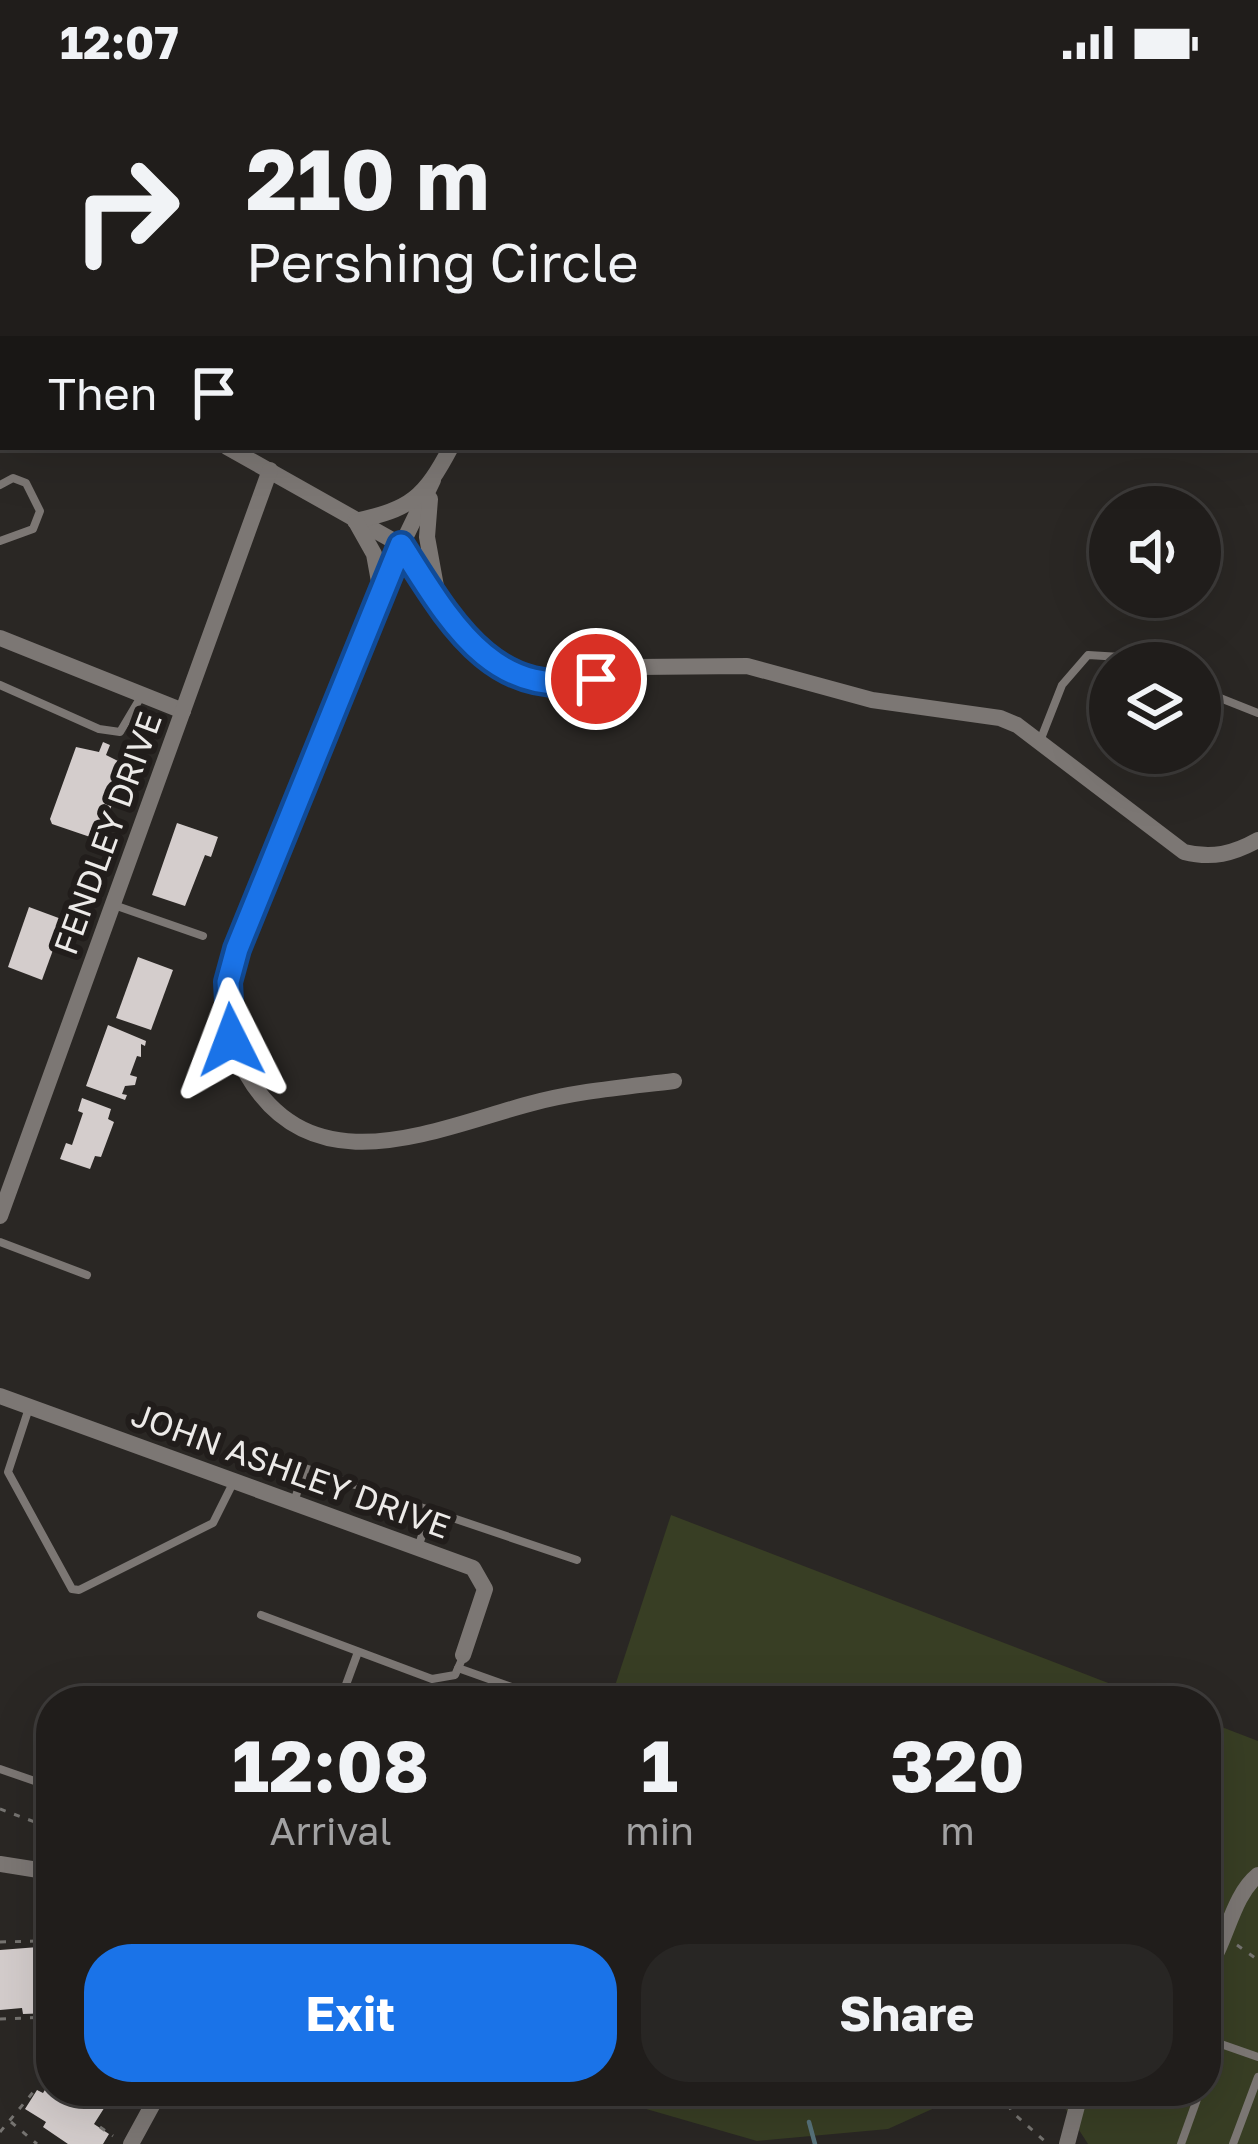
<!DOCTYPE html>
<html lang="en">
<head>
<meta charset="utf-8">
<style>
	body { margin:0; font-family:"Golos Text",sans-serif; background:#282624; color:#f1f3f6; height:100vh; display:flex; flex-direction:column; font-size:45px; white-space:nowrap }
	* { box-sizing:border-box; margin:0 }
	p { font-size:39px; color:#a2a2a3 }
	.icon { flex:none; width:66px; height:66px; fill:none; stroke:currentColor; stroke-width:2; stroke-linecap:round; stroke-linejoin:round }
	.map { position:relative; flex:1; overflow:hidden }
	.panel { position:absolute; left:36px; top:1602px; width:1185px; height:420px; display:flex; flex-direction:column; background:#201d1b; border-radius:48px; box-shadow:0 12px 48px #0002,0 0 0 3px #3d3b3a }
	.panel>* { flex:none }
	.hud { position:absolute; left:0px; top:0px; width:1260px; height:366px; box-shadow:0 12px 48px #0002,0 0 0 3px #3d3b3a; background:#201d1b; color:#f1f3f6; overflow:hidden }
	.fabs { position:absolute; left:1089px; top:402px; display:grid; gap:24px }
	.fabs a { display:grid; place-items:center; width:132px; height:132px; border-radius:50%; background:#201d1b; box-shadow:0 12px 48px #0002,0 0 0 3px #3d3b3a; font-size:60px }
	.pin { position:absolute; display:grid; place-items:center; width:102px; height:102px; color:#fff; margin:-51px; border:6px solid #fff; border-radius:50%; box-shadow:0 3px 12px #0007 }
	.me { position:absolute; width:132px; margin:-66px; rotate:357deg; stroke-linejoin:round; filter:drop-shadow(0 0 9px #0008) }
	.turn { display:flex; align-items:center; gap:42px; height:252px; padding:0 48px; font-size:54px }
	.turn .icon { width:156px; height:156px; stroke-width:2.5 }
	.turn b { display:block; font-size:84px; line-height:102px }
	.then { display:flex; align-items:center; height:114px; padding:0 48px; background:#0003; gap:24px; font-size:45px }
	.eta { display:flex; justify-content:space-evenly; align-items:center; height:204px; text-align:center }
	.eta b { font-size:72px; font-weight:700; line-height:84px }
	.button { display:flex; gap:24px; margin-top:auto; padding:24px 48px }
	.button a { flex:1; height:138px; border-radius:48px; background:#1a73e8; color:#fff; font-size:48px; font-weight:700; line-height:138px; text-align:center }
	.button a+a { background:#282624; color:#f1f3f6 }
	.status { display:flex; justify-content:space-between; align-items:center; height:84px; padding:0 60px; background:#201d1b; direction:ltr }
	.status svg { height:33px; fill:currentColor }
	.map>svg:first-child { display:block }
	.green { fill:#383e24 }
	.lines { fill:none; stroke-linecap:round; stroke-linejoin:round }
	.stream { stroke:#57727a; stroke-width:4.5 }
	.building { fill:#d4cdcc }
	.path { stroke:#767471; stroke-width:3; stroke-dasharray:6 9; stroke-linecap:butt }
	.service { stroke:#7c7774; stroke-width:8 }
	.minor { stroke:#7c7774; stroke-width:16 }
	.route-casing { stroke:#114b97; stroke-width:30 }
	.route { stroke:#1a73e8; stroke-width:21 }
	.labels { text-anchor:middle; dominant-baseline:central; stroke-width:12; stroke-linejoin:round; paint-order:stroke }
	.street-label { font-size:33px; fill:#eceae8; stroke:#211d1b }
</style>
</head>
<body>
<div class="status"><b>12:07</b><svg viewBox="0 0 49 12"><path d="M0 12V9h3v3zM5 12V6h3v6zM10 12V3h3v9zM15 12V0h3v12zM26 1h20v11H26zM47 4h2v5h-2z"/></svg></div>
<div class="map">
<svg width="1258" height="2060" viewBox="0 0 1258 2060">
	<rect width="100%" height="100%" fill="#2a2724"/>
	<g class="green">
		<path d="M671,1431L1155,1617H610Z"/>
		<path d="M1206,1637L1258,1657V2060H1088L1054,2007H1206Z"/>
		<path d="M584,2007H972L888,2045L757,2057Z"/>
	</g>
	<g class="lines">
		<path class="stream" d="M809,2038L815,2060"/>
	</g>
	<g class="building">
		<path d="M103,658L110,661L106,671L126,681L100,754L96,755L52,740L50,735L76,663L99,668Z"/>
		<path d="M177,739L218,753L211,773L205,771L185,822L152,811Z"/>
		<path d="M29,823L64,836L42,896L8,883Z"/>
		<path d="M138,873L173,886L151,946L116,934Z"/>
		<path d="M108,941L146,957L145,962L141,960V973L137,972L130,991L137,993L135,1001L125,1002L122,1010L127,1011L125,1016L86,1002Z"/>
		<path d="M82,1014L111,1025L108,1035L114,1038L101,1073L95,1072L90,1085L60,1075L66,1059L72,1061L83,1029L78,1027Z"/>
		<path d="M51,1862V1929L23,1930L22,1924L0,1926V1866Z"/>
		<path d="M51,1996V2007H115L94,2040L109,2050L103,2060H68L43,2043L46,2038L25,2025L37,2006L43,2009Z"/>
	</g>
	<g class="lines">
		<g class="path">
			<path d="M0,1725L51,1744"/>
			<path d="M0,1858L40,1857"/>
			<path d="M1237,1861L1258,1876"/>
			<path d="M40,1863L42,1801"/>
			<path d="M0,1935L51,1933"/>
			<path d="M120,2007L134,2016"/>
			<path d="M1001,2007L1012,2028L1048,2060"/>
			<path d="M11,2038L37,2060"/>
			<path d="M100,2043L113,2052"/>
			<path d="M0,2048L35,2006"/>
		</g>
		<g class="service">
			<path d="M839,0L847,3"/>
			<path d="M938,0L940,3"/>
			<path d="M1047,0L1048,3"/>
			<path d="M66,3L68,0"/>
			<path d="M582,3L583,0"/>
			<path d="M888,3L889,0"/>
			<path d="M920,3L923,0"/>
			<path d="M0,60L3,61"/>
			<path d="M0,317L3,315"/>
			<path d="M0,344L3,342"/>
			<path d="M0,401L13,394L26,399L40,427L33,445L0,457"/>
			<path d="M0,601L99,645L120,648L142,611"/>
			<path d="M1200,606L1258,629"/>
			<path d="M1040,657L1062,601L1088,571L1121,573L1136,579"/>
			<path d="M114,821L203,852"/>
			<path d="M0,1158L87,1191"/>
			<path d="M29,1324L8,1388L72,1505L79,1506L213,1439L234,1397"/>
			<path d="M294,1418L305,1384L577,1476"/>
			<path d="M418,1464L430,1426"/>
			<path d="M261,1531L432,1595L455,1591L463,1573"/>
			<path d="M458,1584L551,1617"/>
			<path d="M340,1617L358,1568"/>
			<path d="M0,1685L49,1702"/>
			<path d="M1206,1992L1218,1959L1258,1973"/>
			<path d="M1181,2060L1200,2007"/>
			<path d="M1233,2060L1258,1993"/>
		</g>
		<g class="minor">
			<path d="M1076,0L1084,3"/>
			<path d="M1257,69L1258,70"/>
			<path d="M0,235L3,237"/>
			<path d="M1257,301H1258"/>
			<path d="M227,363L401,461L451,540L491,576L518,592L547,601H574L636,583L747,582L872,616L1000,634L1017,641L1184,768C1212,775 1233,770 1258,756"/>
			<path d="M433,396L380,506L237,865C223,908 223,949 246,989C311,1104 433,1046 529,1020C576,1007 626,1003 674,997"/>
			<path d="M430,415L427,453L437,508"/>
			<path d="M355,437C411,425 424,414 451,363"/>
			<path d="M356,438L374,470L380,503"/>
			<path d="M0,554L183,627"/>
			<path d="M0,1132L270,386"/>
			<path d="M0,1312L473,1484L485,1505L463,1571"/>
			<path d="M0,1780L51,1788"/>
			<path d="M1206,1886C1227,1859 1231,1813 1258,1791"/>
			<path d="M131,2060L160,2007"/>
			<path d="M1067,2060L1081,2007"/>
		</g>
	</g>
	<g class="lines">
		<g class="route-casing">
			<path id="route" d="M231,956L228,898L237,865L401,461C448,534 493,620 596,595"/>
		</g>
		<use href="#route" class="route"/>
	</g>
	<g class="labels">
		<g class="street-label">
			<text transform="translate(107 749) rotate(-70)">FENDLEY DRIVE</text>
			<text transform="translate(291 1386) rotate(20)">JOHN ASHLEY DRIVE</text>
		</g>
	</g>
</svg>
<div class="fabs">
<a><svg class="icon" aria-label="sound" viewBox="0 0 24 24"><path d="M4 9h4l5-4v14l-5-4H4zM17 9q2 3 0 6"/></svg></a>
<a><svg class="icon" aria-label="layers" viewBox="0 0 24 24"><path d="M12 4l9 5-9 5-9-5zM3 14l9 5 9-5"/></svg></a>
</div>
<div class="pin" style="left:596px;top:595px;background:#d93025"><svg class="icon" aria-label="arrive" viewBox="0 0 24 24"><path d="M6 21V4h12l-3 4 3 4H6"/></svg></div>
<svg class="me" style="left:231px;top:956px" viewBox="-20 -20 40 40"><path d="M0-17L14 15 0 8-14 15z" fill="#1a73e8" stroke="#fff" stroke-width="4"/></svg>
<div class="hud">
<div class="turn"><svg class="icon" aria-label="right" viewBox="0 0 24 24"><path d="M7 20v-9h11M14 6l5 5-5 5"/></svg><div><b>210 m</b>Pershing Circle</div></div>
<div class="then">Then<svg class="icon" aria-label="arrive" viewBox="0 0 24 24"><path d="M6 21V4h12l-3 4 3 4H6"/></svg></div>
</div>
<section class="panel">
<div class="eta">
<div><b>12:08</b><p>Arrival</p></div>
<div><b>1</b><p>min</p></div>
<div><b>320</b><p>m</p></div>
</div>
<div class="button"><a>Exit</a><a>Share</a></div>
</section>
</div>
</body>
</html>
